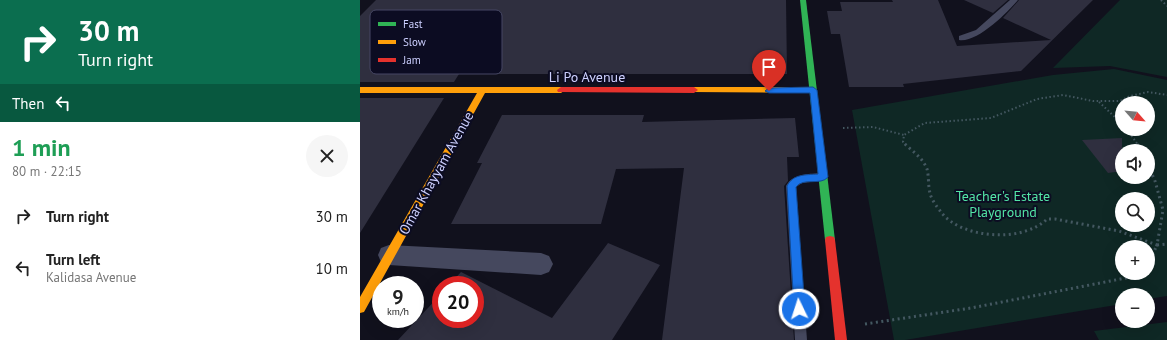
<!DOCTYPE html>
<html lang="en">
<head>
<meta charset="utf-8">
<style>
	body { margin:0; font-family:"PT Sans",sans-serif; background:#f6f6f6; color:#222; height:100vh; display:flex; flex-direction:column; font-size:15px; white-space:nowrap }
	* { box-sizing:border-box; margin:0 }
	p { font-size:13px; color:#767676 }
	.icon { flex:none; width:22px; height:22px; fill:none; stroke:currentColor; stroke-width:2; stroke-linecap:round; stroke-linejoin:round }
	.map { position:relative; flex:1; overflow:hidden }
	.details { display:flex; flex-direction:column; background:#fff; width:360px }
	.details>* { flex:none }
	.guide { background:#0b6e4f; color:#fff; overflow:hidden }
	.needle { width:26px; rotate:117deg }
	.tools { position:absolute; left:755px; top:96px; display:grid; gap:8px }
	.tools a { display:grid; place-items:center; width:40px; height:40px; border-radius:50%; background:#fff; box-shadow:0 4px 16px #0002; font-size:20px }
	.speed { position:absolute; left:12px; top:276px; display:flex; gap:8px; font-size:20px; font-weight:700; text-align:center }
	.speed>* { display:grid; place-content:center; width:52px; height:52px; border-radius:50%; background:#fff; box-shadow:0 4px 16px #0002; line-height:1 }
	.speed small { font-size:10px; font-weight:400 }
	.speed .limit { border:6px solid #d22; background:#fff; color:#111 }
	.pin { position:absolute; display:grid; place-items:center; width:34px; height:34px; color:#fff; margin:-41px -17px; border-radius:50% 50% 50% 0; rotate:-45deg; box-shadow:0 0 4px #0007 }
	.pin .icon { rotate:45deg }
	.me { position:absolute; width:44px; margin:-22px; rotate:356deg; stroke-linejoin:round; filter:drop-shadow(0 0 3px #0008) }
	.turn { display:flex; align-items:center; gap:14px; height:84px; padding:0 12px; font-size:18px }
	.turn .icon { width:52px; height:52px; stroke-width:2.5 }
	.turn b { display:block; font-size:28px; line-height:34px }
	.then { display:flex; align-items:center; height:38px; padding:0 12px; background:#0003; gap:8px; font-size:15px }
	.round { display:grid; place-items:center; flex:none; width:42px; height:42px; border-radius:21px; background:#f6f6f6 }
	.head { display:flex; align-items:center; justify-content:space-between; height:68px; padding:0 12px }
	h1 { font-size:24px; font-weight:700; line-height:30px; color:#1e9e55 }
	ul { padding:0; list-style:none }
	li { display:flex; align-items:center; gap:12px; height:52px; padding:0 12px }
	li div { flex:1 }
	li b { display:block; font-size:15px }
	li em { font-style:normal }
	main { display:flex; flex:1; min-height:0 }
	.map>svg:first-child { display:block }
	.green { fill:#0f2825; fill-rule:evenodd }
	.building { fill:#2f2f3f }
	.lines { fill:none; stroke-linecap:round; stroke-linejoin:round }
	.path-far1 { stroke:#445861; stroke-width:2; stroke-dasharray:1.5 2.5; stroke-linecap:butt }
	.path { stroke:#445861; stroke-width:3; stroke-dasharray:2 3.5; stroke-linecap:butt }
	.lane { fill:#45485e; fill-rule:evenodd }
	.street { fill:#45485e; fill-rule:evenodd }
	.fast { fill:#30b455; fill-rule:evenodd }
	.slow { fill:#ff9f0a; fill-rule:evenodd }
	.jam { fill:#e5322d; fill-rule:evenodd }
	.route { fill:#1a73e8; stroke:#114b97 }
	.labels { text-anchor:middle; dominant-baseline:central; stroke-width:4; stroke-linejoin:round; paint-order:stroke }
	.street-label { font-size:14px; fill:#cdd0ff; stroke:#0c0c22 }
	.park-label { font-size:14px; fill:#53e5a6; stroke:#0c0c22 }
	.key { fill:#0c0c22; stroke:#464764; stroke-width:1 }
	.key-label { font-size:11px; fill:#cdd0ff }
</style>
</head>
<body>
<main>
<section class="details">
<div class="guide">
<div class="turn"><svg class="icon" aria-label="right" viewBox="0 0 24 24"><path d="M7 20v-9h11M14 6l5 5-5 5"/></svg><div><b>30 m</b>Turn right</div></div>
<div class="then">Then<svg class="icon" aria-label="left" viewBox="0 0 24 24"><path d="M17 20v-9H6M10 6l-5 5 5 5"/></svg></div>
</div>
<div class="head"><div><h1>1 min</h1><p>80 m · 22:15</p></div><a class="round"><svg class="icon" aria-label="close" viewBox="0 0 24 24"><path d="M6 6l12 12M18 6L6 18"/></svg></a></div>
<ul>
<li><svg class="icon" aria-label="right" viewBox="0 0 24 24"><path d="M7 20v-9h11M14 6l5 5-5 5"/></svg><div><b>Turn right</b></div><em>30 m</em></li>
<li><svg class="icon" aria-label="left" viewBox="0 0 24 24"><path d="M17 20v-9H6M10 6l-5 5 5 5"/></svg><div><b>Turn left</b><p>Kalidasa Avenue</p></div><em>10 m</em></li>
</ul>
</section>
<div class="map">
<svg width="807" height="340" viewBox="0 0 807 340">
	<rect width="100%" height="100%" fill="#11111d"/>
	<g class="green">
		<path d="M760,0H807V77L750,66L693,68Z"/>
		<path d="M754,69L807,80V296L788,299V295H762V304L545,340H534L492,110L693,75ZM762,103H788V129H762ZM762,151H788V177H762ZM762,199H788V225H762ZM762,247H788V273H762Z"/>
		<path d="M807,322V340H739L734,331Z"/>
	</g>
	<g class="building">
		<path d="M16,0H426L427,74H99L94,82H0V16Z"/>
		<path d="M532,0H578L597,46L691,40L643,18L659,0H733L661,71L543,84L544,87H489L480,34H471L467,11H482L480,2H533Z"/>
		<path d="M604,0H648L633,13Z"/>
		<path d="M0,98H84L0,233Z"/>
		<path d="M142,115H284L282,122L435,118L439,157H427L428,181L424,186L434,340H302L324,168L256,169L241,224H91L122,163H117Z"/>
		<path d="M762,138V171L748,173L722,140Z"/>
		<path d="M248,243L300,265L252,340H38L81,294V319H115V285H89L101,272L192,318Z"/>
	</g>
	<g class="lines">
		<g class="path-far1">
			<path d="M801,0L807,6"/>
			<path d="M739,102L762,124"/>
			<path d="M483,128L513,127L544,135"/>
			<path d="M767,129L778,145"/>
			<path d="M546,145L543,142L544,135L565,123L631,118L677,99L703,95L733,101H760L770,96L788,92L807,95"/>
		</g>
		<g class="path">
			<path d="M545,144C552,151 563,158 567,169C569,176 568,186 570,193C571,199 577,207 581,212C601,239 663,243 687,219H695L759,231L797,245L803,210L795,181L788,165"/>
			<path d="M777,144L782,151"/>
			<path d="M788,265L797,245L807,244"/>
			<path d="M505,324L611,308L771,277L777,273"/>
		</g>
		<g class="lane">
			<path d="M650,0H658C647,13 617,43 599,40V36L616,30Z"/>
			<path d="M463,173L467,174L468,177L467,180L442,183L436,187L447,340H435L426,186C433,173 450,174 463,173Z"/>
		</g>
		<path class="street" d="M29,245L181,253L189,256L193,264L189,272L181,275L29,265L21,262L18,255L21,248Z"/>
		<path class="fast" d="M440,0H446L475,240L474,243L470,244L466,243L465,240Z"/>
		<g class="slow">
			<path d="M0,87H201L205,90L201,93H125L4,312L0,313V297L117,93H0Z"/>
			<path d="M334,87H453L457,90L453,93L331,92L330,90L331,88Z"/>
		</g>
		<g class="jam">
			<path d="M201,87H334L338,90L334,93L198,92L197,90Z"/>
			<path d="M470,236L474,237L475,240L487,340H475L465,240L466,237Z"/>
		</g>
	</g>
	<path class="route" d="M453,87L457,90L468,177C461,186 443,177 436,187L445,309L443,313L439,315L435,313L434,309L427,186C433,174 445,175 458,174L450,93H409L405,91L409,88Z"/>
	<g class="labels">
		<g class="street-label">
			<text x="227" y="77">Li Po Avenue</text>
			<text transform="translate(76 173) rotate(-61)">Omar Khayyam Avenue</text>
		</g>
		<g class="park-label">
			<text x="643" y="196">Teacher's Estate<tspan x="643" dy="16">Playground</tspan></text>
		</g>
	</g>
	<rect x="10" y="10" width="132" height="64" rx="6" class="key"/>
	<rect x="18" y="22" width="18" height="4" fill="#30b455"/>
	<rect x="18" y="40" width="18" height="4" fill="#ff9f0a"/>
	<rect x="18" y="58" width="18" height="4" fill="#e5322d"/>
	<g class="key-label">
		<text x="43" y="28">Fast</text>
		<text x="43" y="46">Slow</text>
		<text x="43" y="64">Jam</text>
	</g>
</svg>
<div class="tools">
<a><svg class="needle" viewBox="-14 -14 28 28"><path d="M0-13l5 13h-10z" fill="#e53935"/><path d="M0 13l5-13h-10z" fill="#767676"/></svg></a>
<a><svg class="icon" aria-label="sound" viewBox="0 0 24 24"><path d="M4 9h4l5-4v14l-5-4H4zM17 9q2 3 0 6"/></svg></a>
<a><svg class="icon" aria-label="search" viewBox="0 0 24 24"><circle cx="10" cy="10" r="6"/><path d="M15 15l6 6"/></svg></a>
<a>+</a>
<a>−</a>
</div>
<div class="speed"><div>9<small>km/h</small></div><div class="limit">20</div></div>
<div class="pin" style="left:409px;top:91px;background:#d93025"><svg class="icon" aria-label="arrive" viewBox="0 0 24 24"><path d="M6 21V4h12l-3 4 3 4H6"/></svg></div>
<svg class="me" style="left:439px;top:309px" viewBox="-20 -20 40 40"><circle r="17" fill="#1a73e8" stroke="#fff" stroke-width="3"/><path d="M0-11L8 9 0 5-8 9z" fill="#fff"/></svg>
</div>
</main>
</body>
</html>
